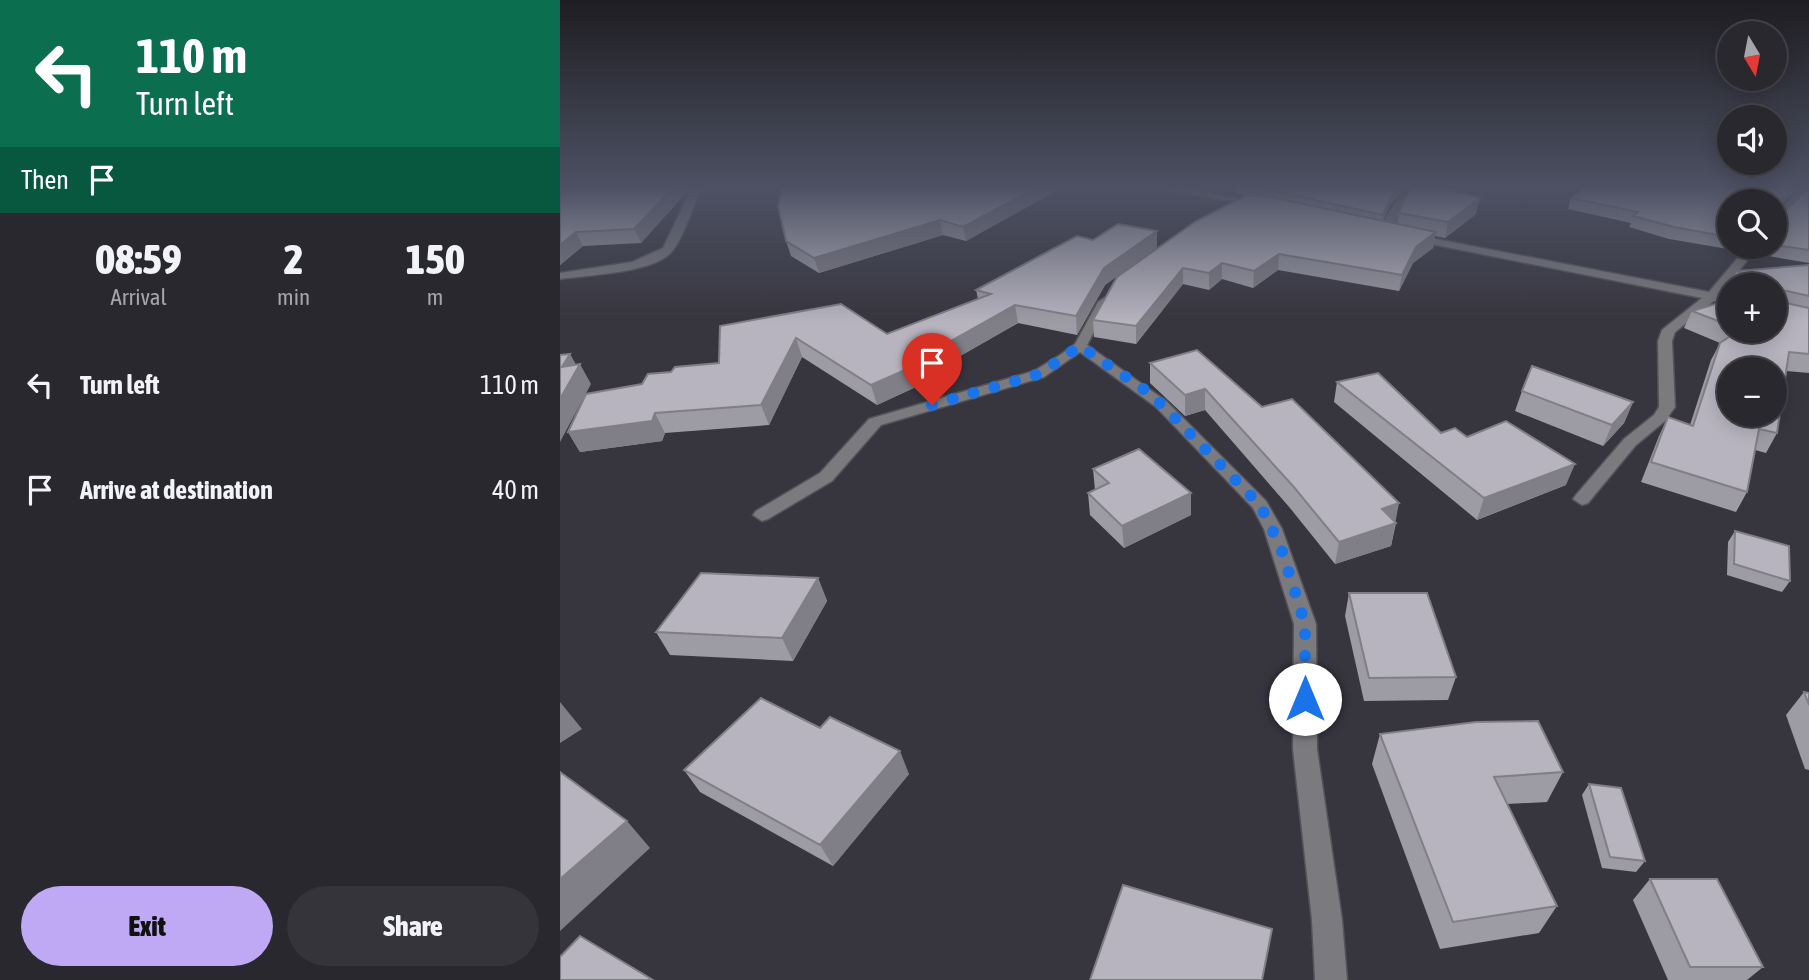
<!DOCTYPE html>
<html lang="en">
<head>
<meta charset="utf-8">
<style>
	body { margin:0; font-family:"Asap Condensed",sans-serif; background:#35343a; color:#f1f3f6; height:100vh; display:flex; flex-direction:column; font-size:26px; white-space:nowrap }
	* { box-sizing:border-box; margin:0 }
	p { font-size:23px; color:#a5a6aa }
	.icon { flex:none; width:38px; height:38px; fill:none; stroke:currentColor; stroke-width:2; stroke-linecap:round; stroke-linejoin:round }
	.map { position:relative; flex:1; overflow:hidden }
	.drawer { display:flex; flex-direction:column; background:#29282e; width:560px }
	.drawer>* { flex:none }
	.top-card { background:#0b6e4f; color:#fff; overflow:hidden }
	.needle { width:46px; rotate:170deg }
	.fabs { position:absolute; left:1157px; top:21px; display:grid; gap:14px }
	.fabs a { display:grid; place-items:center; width:70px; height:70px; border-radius:50%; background:#29282e; box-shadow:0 4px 18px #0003,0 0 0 2px #45444a; font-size:35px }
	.pin { position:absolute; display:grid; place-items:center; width:60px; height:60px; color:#fff; margin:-72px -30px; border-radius:50% 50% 50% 0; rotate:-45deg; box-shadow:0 0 7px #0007 }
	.pin .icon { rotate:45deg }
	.me { position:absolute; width:77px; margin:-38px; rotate:0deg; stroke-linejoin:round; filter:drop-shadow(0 0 5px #0008) }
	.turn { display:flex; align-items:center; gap:24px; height:147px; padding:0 21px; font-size:32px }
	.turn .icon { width:91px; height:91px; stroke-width:2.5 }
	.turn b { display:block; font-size:49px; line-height:60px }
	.then { display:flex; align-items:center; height:66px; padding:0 21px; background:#0003; gap:14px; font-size:26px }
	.eta { display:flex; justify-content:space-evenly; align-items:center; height:119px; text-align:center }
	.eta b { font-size:42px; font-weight:800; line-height:49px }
	.button { display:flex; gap:14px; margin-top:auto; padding:14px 21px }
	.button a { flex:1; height:80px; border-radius:42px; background:#bfa9f4; color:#111; font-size:28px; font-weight:800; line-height:80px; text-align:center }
	.button a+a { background:#35343a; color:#f1f3f6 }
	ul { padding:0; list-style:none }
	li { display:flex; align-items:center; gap:21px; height:105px; padding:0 21px }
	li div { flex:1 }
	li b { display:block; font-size:26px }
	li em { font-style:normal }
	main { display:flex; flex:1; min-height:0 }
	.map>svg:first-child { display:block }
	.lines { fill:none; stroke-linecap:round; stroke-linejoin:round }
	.minor-casing { stroke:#54525a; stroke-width:3 }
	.minor { fill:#7b7a7e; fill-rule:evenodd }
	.wall { fill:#9d9ba4 }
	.shaded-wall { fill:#807e86 }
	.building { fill:#b7b4bf; stroke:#807e86; stroke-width:2; fill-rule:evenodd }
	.route { stroke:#1a73e8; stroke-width:12; stroke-dasharray:0 21.6 }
</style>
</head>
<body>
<main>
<section class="drawer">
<div class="top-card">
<div class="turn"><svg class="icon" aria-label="left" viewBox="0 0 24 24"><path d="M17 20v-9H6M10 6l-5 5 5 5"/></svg><div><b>110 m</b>Turn left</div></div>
<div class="then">Then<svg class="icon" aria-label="arrive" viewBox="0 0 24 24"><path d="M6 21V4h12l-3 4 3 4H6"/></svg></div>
</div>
<div class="eta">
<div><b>08:59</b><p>Arrival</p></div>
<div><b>2</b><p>min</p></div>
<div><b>150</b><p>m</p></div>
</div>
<ul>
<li><svg class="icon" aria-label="left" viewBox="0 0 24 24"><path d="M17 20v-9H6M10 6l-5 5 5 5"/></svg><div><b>Turn left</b></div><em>110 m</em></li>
<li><svg class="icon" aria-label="arrive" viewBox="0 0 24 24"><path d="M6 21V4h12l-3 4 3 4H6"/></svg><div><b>Arrive at destination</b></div><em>40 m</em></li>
</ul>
<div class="button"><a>Exit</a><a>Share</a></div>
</section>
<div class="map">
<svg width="1249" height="980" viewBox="0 0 1249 980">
	<rect width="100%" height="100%" fill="#37353e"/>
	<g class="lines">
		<g class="minor-casing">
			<g id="minor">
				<path d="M133,186H142C133,206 126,232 113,250C97,273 27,275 0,279V273L72,262L103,248Z"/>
				<path d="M582,186H606L705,203L700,206Z"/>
				<path d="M855,186H866L842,207L831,235H823C821,215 839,197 855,186Z"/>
				<path d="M1237,186H1246L1241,198L1214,225V216L1234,195Z"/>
				<path d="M850,234L1149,292L1187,247H1198L1160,294L1169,296V304L1154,301L1115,332L1112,341L1115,407L1105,421L1076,445L1028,503L1022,505L1013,499L1016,495L1064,439L1094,415L1099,407L1098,341L1102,330L1142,298L846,239V235Z"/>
				<path d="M544,298L550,302L527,345L606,401L706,501L722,529L756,624L757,749L782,920L787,980H755L752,920L733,749L734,624L704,529L693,508L596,407L520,352L484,377L321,425L272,481L208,519L202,521L193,515L196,511L260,473L309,419L474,371L500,355L515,344L538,302Z"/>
			</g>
		</g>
		<use href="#minor" class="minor"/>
	</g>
	<g class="wall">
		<path d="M0,186H132L81,243L23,246L0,265Z"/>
		<path d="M404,186H503V187L406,241L383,235L259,273L231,256L226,241Z"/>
		<path d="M671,186H843L842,192L830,205L823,221L837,224L839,213L916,214L885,238L875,236L873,248L853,263L839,291L718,270L693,288L662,279L649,290L623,284L576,344L534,337L533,320L686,195L676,193Z"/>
		<path d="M1247,186H1249V263L1196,254L1199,247H1214V201H1169V247H1185L1180,251L1109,239L1069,227L1071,223L1008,209L1011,198L1232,194L1217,209V214L1219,217L1245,192Z"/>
		<path d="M533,240L597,247L545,285L517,335L458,323L395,359L397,368L317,405L242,357L209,425L105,433L102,441L20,452L8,432L82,384L111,372L159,363L160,326L327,334L418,299L416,290Z"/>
		<path d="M1249,265V373L1226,371L1217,433L1206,453L1195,450L1187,492L1176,512L1081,482L1099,436L1108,417L1130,425L1151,360L1160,343L1124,328L1132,311L1169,300V331H1214V285H1170L1177,271Z"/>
		<path d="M637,350L835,522L836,523L831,546L775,564L730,508L645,410L625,416L590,383V363Z"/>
		<path d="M777,382L881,433L907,437L1006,485L917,520L774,402Z"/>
		<path d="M962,391L1073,402L1064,423L1043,446L955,411Z"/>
		<path d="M533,469L631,493V515L564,548L530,515L528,493L535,490Z"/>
		<path d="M1175,531L1230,581L1222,592L1167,575L1168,542Z"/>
		<path d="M258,578L267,601L233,661L110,655L96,632Z"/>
		<path d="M789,593L896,677L888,700L804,701L785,616Z"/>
		<path d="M1244,692L1249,693V770L1245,769L1226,715Z"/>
		<path d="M820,734L1003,772L987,802L947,804L997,906L979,933L880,949L812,764Z"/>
		<path d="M124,770L349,774L273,866L140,792Z"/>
		<path d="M1029,784L1085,861L1076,872L1042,868L1022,795Z"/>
		<path d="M1090,879L1203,967L1187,980H1108L1073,900Z"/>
	</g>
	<g class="shaded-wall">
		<path d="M115,186H132L81,243L74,229Z"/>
		<path d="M480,186H503V187L406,241L403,227Z"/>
		<path d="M834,186H843L842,192L830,205L821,226L823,215Z"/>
		<path d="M1234,186H1235L1232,194L1214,212L1217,203Z"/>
		<path d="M920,198L916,214L885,238L888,222Z"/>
		<path d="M380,220L383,235L259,273L254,258Z"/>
		<path d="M597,231V247L545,285L517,335L516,316L544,268Z"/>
		<path d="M16,232L23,246L0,265V245Z"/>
		<path d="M876,232L873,248L853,263L839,291L842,275L856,247Z"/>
		<path d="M719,254L718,270L693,288L694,271Z"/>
		<path d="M662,263V279L649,290V273Z"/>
		<path d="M623,268V284L576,344V326Z"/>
		<path d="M455,305L458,323L395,359L397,368L317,405L311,385Z"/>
		<path d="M236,338L242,357L209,425L201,405Z"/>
		<path d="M10,354L18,368L20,364L31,384L0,442V399L2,367Z"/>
		<path d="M645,389V410L625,416V395Z"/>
		<path d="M1073,402L1064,423L1043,446L1052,425Z"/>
		<path d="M95,413L105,433L102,441L20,452L8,432Z"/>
		<path d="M1015,464L1006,485L917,520L924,498Z"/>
		<path d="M631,493V515L564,548L562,526Z"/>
		<path d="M839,503L831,546L775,564L779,542L822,509Z"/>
		<path d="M258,578L267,601L233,661L222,638Z"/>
		<path d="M0,702L22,729L0,743Z"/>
		<path d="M340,751L349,774L273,866L260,845Z"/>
		<path d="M67,821L90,848L0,931V879Z"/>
	</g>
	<g class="building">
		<path d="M0,186H115L74,229L16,232L0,245Z"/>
		<path d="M223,186H402V187L404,186H480L403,227L380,220L254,258L226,241L218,206Z"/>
		<path d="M692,186H840L832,195L823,215Z"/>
		<path d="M855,186H877L920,198L888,222L839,213L847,193Z"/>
		<path d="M1028,186H1234L1217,203V214L1219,217L1248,189L1249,186V250L1214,245V201H1169V237L1114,227L1073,216L1078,212L1011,198Z"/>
		<path d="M691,193L876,232L856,247L842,275L719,254L694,271L662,263L649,273L623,268L576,326L533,320L557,277L636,221Z"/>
		<path d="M558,224L597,231L544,268L516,316L455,305L384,345L393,349L311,385L236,338L201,405L95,413L92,421L8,432L26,394L82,384L88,374L111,372L115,367L159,363L160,326L281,304L327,334L431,294L416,290L517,236L533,240Z"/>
		<path d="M1249,265V296L1223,290L1220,292L1221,302L1249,308V354L1229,352L1217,433L1199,429L1187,492L1091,462L1108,417L1133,426L1160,343L1178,331H1214V285H1206L1177,271ZM1169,369H1214V415H1169Z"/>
		<path d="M1169,300V325L1132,311Z"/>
		<path d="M637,350L702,407L732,399L839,503L822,509L836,523L779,542L733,486L645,389L625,395L590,363Z"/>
		<path d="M10,354L2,367L20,364L0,399V355Z"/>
		<path d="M972,366L1073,402L1052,425L962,391Z"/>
		<path d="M818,373L881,433L895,428L907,437L946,421L1015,464L924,498L777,382Z"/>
		<path d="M579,449L631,493L562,526L528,493L549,483L533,469Z"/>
		<path d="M1175,531L1229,546L1230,581L1174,564Z"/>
		<path d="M141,573L258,578L222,638L96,632Z"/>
		<path d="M789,593H867L896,677L809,678Z"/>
		<path d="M1244,692L1249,693V705Z"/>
		<path d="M201,698L260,728L270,717L340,751L260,845L124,770Z"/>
		<path d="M978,721L1003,772L934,777L997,906L893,922L820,734L916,722Z"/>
		<path d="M0,772L67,821L0,879Z"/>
		<path d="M1029,784L1061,788L1085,861L1050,857Z"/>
		<path d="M1090,879H1157L1203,967H1130Z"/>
		<path d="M563,885L712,929L702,980H530Z"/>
		<path d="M20,936L93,980H0V957Z"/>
	</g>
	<linearGradient id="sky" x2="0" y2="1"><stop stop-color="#1e1d22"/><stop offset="0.58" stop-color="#4d5163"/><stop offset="1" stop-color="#4d5163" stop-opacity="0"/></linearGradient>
	<rect width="1249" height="323" fill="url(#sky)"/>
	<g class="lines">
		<path class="route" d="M372,405L479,374L520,346L582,388L601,404L700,505L721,548L745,624V699"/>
	</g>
</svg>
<div class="fabs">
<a><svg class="needle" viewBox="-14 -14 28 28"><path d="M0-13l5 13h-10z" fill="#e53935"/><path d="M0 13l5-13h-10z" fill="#a5a6aa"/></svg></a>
<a><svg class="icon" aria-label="sound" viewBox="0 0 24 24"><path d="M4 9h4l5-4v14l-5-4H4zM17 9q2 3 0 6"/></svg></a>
<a><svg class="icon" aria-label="search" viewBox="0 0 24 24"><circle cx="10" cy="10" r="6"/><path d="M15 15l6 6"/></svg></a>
<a>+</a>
<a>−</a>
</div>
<div class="pin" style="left:372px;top:405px;background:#d93025"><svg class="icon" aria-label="arrive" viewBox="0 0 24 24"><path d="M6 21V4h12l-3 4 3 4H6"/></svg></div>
<svg class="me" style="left:745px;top:699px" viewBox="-20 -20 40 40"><circle r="19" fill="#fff"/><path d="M0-13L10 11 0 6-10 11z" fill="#1a73e8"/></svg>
</div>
</main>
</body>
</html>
